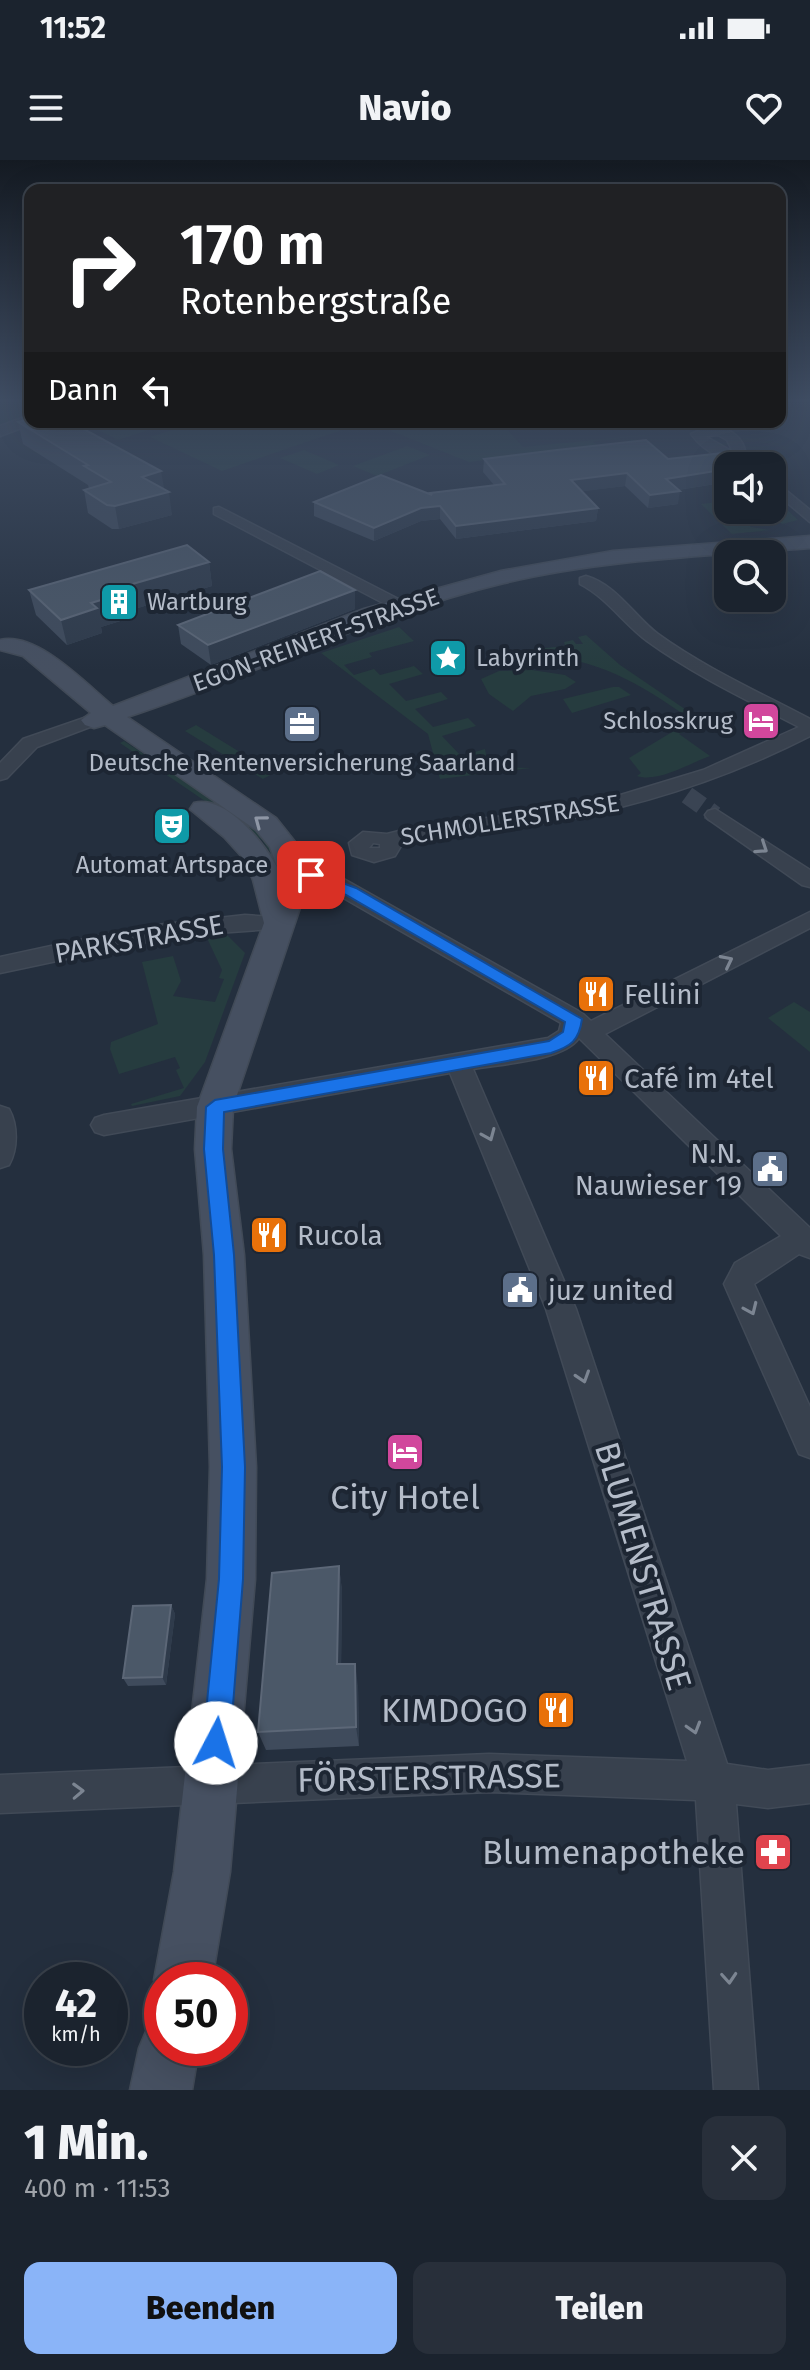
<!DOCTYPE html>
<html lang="de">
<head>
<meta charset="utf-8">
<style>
	body { margin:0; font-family:"Fira Sans",sans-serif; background:#282f3a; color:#f1f3f6; height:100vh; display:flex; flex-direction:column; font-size:30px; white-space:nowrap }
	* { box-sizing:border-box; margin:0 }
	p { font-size:26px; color:#a0a4aa }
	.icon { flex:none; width:44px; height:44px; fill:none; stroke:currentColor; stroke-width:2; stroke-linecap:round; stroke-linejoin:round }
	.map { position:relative; height:1930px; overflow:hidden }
	.drawer { display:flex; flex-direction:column; background:#1b232e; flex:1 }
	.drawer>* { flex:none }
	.top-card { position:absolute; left:24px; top:24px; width:762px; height:244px; border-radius:16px; box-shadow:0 8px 32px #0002,0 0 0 2px #39404a; background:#202124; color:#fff; overflow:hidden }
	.buttons { position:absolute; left:714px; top:292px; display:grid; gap:16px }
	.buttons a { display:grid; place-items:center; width:72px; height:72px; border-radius:16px; background:#1b232e; box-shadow:0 8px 32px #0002,0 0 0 2px #39404a; font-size:40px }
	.speed { position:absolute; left:24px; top:1802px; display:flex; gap:16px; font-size:40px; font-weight:700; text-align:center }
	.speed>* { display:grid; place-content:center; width:104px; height:104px; border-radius:50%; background:#1b232e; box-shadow:0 8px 32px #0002,0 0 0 2px #39404a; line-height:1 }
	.speed small { font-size:20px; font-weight:400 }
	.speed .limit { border:12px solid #d22; background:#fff; color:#111 }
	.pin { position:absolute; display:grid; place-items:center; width:68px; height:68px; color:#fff; margin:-34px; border-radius:16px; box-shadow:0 4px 12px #0006 }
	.me { position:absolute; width:88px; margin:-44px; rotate:5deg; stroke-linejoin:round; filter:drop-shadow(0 0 6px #0008) }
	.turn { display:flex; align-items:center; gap:28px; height:168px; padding:0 24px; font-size:36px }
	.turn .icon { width:104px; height:104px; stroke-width:2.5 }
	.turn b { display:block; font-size:56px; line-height:68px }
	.then { display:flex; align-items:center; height:76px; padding:0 24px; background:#0003; gap:16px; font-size:30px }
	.round { display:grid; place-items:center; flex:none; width:84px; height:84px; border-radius:16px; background:#282f3a }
	.headline { display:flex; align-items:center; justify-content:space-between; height:136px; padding:0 24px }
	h1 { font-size:48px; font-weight:800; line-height:60px }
	.action { display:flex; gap:16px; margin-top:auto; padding:16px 24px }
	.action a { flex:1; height:92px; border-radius:16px; background:#8ab4f8; color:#111; font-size:32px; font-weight:800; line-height:92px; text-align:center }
	.action a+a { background:#282f3a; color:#f1f3f6 }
	.status { display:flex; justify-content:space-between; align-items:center; height:56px; padding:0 40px; background:#1b232e; direction:ltr }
	.status svg { height:22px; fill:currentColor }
	header { display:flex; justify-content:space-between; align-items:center; height:104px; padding:0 24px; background:#1b232e; font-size:36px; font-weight:800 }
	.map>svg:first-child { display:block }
	.green { fill:#263c3f }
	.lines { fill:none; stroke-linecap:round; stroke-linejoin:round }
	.minor-tunnel { stroke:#3a4453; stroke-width:18; stroke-dasharray:18 9; stroke-linecap:butt }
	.minor-casing { stroke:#414a57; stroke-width:3 }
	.tertiary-casing { stroke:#414a57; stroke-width:3 }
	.secondary-casing { stroke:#414a57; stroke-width:3 }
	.minor { fill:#38414e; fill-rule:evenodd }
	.tertiary { fill:#38414e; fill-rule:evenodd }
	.secondary { fill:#465061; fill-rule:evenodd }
	.wall { fill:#3f4b5c }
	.shaded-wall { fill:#2f3b4b }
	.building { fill:#4b5868; stroke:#5c6777; stroke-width:2 }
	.oneway { stroke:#8e96a5 }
	.oneway2 { stroke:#7c8592 }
	.route { fill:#1a73e8; stroke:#114b97; stroke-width:2 }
	.labels { text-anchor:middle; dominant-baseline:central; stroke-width:8; stroke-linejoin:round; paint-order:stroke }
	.far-poi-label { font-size:24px; fill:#b4bcc9; stroke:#1d2633; text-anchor:start }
	.far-street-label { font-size:24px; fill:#b4bcc9; stroke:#1d2633 }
	.street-label { font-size:28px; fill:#b4bcc9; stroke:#1d2633 }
	.poi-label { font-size:28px; fill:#b4bcc9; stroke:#1d2633; text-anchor:start }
	.near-poi-label { font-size:34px; fill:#b4bcc9; stroke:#1d2633; text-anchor:end }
	.near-street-label { font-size:34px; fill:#b4bcc9; stroke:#1d2633 }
</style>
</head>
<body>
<div class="status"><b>11:52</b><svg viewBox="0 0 49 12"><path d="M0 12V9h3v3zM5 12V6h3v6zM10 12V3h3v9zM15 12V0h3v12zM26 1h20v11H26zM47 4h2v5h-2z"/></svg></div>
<header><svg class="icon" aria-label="menu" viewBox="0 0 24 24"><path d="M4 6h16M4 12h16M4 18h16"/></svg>Navio<svg class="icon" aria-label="heart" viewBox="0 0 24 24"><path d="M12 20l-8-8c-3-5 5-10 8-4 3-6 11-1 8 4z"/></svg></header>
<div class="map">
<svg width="810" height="1930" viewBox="0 0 810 1930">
	<rect width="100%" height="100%" fill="#242f3e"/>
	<g class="green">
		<path d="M0,241H30V257L0,268Z"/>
		<path d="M83,262H173L118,280Z"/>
		<path d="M198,262H360L362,263L222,311L150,277Z"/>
		<path d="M368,262H500L523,287L676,272L593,281L598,287L469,302Z"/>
		<path d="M407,286L430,295L377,316L353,306Z"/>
		<path d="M304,290L339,305L317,314L280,298Z"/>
		<path d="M772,335L798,360L782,364L774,357L745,360L751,367L770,370L732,374L701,344L728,341V350H772Z"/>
		<path d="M399,467L414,481L369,493L372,497L344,505L354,515L374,509L380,515L414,506L423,514L389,524L406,541L441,532L448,539L415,549L433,567L468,558L476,566L442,576L461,596L485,589L487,600L473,601L475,607L531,608L440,619L428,574L321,493Z"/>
		<path d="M586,475L620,505L704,562L679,574L710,596C690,603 658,623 637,616L641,613L629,598L692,560C637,522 597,497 529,495L526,490L565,486L564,482L573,480L576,484H583L578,477Z"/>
		<path d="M532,510L565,515L576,522L565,529L531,536L513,551L489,534L481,519L499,511Z"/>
		<path d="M613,527H619L631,535L572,553L563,539Z"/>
		<path d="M196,565L274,613L263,619L185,571Z"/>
		<path d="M124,581L262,672L272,683L282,711L262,680L120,583Z"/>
		<path d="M218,774L227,775L245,793L205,902L180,936L132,946L131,944L184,928L176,910L180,908L175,897L119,914L110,889L111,882L158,864L142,802L173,796L181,821L173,836L215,842L224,819L219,818L222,810L206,776Z"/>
		<path d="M794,842L810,852V892L768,858Z"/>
	</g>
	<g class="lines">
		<path class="minor-tunnel" d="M687,635L715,655"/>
		<g class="minor-casing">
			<g id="minor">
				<path d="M720,267C736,272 746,282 746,299L757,306C733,306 705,294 691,274L705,268ZM718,275L727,280L733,292L705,276Z"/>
				<path d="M772,319L810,350V362L772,330Z"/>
				<path d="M219,347L416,448L418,451L410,456L404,454L214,354V348Z"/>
				<path d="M586,416C617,425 634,456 658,474C705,508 759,532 810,559V576C722,621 629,650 532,665C491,671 450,671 410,680L400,683L401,686L395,696L374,702L352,695L349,683L363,672L387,674L423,665L514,655L604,640L703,610L799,567C747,540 694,515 647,481C623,463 607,438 580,424V418ZM373,683L380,684V688H369Z"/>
				<path d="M84,558L93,563L90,567L37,587L7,618L0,620V603L23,579Z"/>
				<path d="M715,649L810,710V727L802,725L708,659L705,655L708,651Z"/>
				<path d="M293,708H311L342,718L582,853L591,861L810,752V768L605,874L810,1068V1098L799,1094L754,1124L810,1247V1298L799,1294L724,1124L735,1103L781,1076L579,878C564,901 500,904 473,909L576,1149L727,1604L768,1610L810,1605V1643L768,1648L736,1644L758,1930H714L696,1640L489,1632L0,1653V1615L489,1594L687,1601L546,1149L450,913L104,975L95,972L91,965L95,958L104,955L548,878L559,871L561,863L326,728L309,722L286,720L282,715Z"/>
				<path d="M245,755L287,758L290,763L287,768L175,776L0,813V797L139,767Z"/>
				<path d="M0,946L9,949C18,965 18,989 9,1005L0,1008Z"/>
			</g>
		</g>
		<g class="tertiary-casing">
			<path id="tertiary" d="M30,255V262L35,263L0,276V266Z"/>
		</g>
		<g class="secondary-casing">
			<g id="secondary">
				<path d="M810,376V388C708,396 604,399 504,423C373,454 254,516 127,557L276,658L299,687L308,712V724L233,947L231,989L244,1095L256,1307L255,1419L230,1712L212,1820H162V1840L154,1820L174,1712L207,1419L210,1307L204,1095L195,989L197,947L264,763L253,720L244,699L224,677L190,649L194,643C226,635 263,682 277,707L270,687L256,670L105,565L94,568L85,565L81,560L91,553L23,496L0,490V480C37,471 86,524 113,546L364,449L501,411L613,391Z"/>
				<path d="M162,1861V1888H199L192,1930H130L139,1888L148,1867Z"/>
			</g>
		</g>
		<use href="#minor" class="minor"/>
		<use href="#tertiary" class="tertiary"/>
		<use href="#secondary" class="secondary"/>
	</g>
	<g class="wall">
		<path d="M18,262L164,329L172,355L119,369H112L88,353L84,330L89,329L88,325L23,284Z"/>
		<path d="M484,299H668L728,306V322L678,330V344L648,348L625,326L582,331L598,348L596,361L456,379L440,359L421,361L374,381L314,356V342L430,334L494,325L483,312Z"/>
		<path d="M209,402L212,426L131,450L133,457L101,467L102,473L67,485L36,455L29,430Z"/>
		<path d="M355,430V449L211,505L181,484L178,465Z"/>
		<path d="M339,1406L342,1431L341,1504L358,1526L359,1586L266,1590L258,1572Z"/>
		<path d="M171,1445L175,1454L166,1525L128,1526L123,1518Z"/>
	</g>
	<g class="shaded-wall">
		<path d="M728,309V322L664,332L666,319Z"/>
		<path d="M161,311L165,333L169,332L172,355L119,369L115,346L142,317Z"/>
		<path d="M627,313L625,326L570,333L571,320Z"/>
		<path d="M680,331L678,344L648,348L650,335Z"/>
		<path d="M440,346V359L421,361L374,381V368L421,348Z"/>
		<path d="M598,348L596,361L456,379V366Z"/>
		<path d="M209,402L212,426L131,450L133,457L101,467L102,473L67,485L61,460L122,427Z"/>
		<path d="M355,430V449L211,505L208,485Z"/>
		<path d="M339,1406L342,1431L341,1526L337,1504Z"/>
		<path d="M171,1445L175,1454L166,1525L162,1517Z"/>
		<path d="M355,1504L358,1526L359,1586L356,1567Z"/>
	</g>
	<g class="building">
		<path d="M30,259V262H71L161,311L142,317L169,332L115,346L107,345L84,330L111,322L84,306L88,305L18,262Z"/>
		<path d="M646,280L668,299L732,292L744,295L746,306H728V309L666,319L680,331L650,335L627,313L571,320L598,348L456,366L440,346L421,348L374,368L314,342L381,315L432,335L430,333L505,324L484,299L557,290Z"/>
		<path d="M187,385L209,402L122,427L128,432L91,443L97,448L61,460L29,430Z"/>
		<path d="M320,411L355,430L208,485L178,465Z"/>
		<path d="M339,1406L337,1504H355L356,1567L258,1572L272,1413Z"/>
		<path d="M171,1445L162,1517L123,1518L133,1446Z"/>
	</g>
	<defs><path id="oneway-chevron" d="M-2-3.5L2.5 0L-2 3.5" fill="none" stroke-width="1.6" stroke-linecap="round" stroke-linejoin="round" transform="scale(2)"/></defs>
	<use class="oneway" href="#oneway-chevron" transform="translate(260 661) rotate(-143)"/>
	<g class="oneway2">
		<use href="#oneway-chevron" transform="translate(762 688) rotate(34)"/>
		<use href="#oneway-chevron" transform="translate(727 801) rotate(-27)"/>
		<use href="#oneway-chevron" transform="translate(489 975) rotate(67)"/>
		<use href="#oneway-chevron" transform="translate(751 1149) rotate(66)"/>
		<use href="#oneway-chevron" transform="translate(583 1217) rotate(72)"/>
		<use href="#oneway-chevron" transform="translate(694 1568) rotate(73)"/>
		<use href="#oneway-chevron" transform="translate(78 1631) rotate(-2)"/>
		<use href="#oneway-chevron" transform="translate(729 1818) rotate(86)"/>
	</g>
	<linearGradient id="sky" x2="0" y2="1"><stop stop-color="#141a22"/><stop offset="0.47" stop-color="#3f4d63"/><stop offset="1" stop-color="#3f4d63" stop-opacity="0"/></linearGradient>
	<rect width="810" height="511" fill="url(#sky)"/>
	<path class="route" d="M311,711L356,728L582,859C579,881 571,886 551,893L224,952L223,989L234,1095L245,1307L243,1419L230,1583L226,1593L216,1597L207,1593L203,1583L219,1419L222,1307L214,1095L204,989L206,947L215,940L549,881L563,872L565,862L346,735L306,719L304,715Z"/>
	<defs>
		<g id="building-square" transform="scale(2)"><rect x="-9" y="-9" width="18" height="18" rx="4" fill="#0f9aa8" stroke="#1d2633"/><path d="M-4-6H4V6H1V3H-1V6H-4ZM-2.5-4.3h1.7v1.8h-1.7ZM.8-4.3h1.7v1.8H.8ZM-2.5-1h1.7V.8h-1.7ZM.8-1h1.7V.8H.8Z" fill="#fff"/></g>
		<g id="sight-square" transform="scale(2)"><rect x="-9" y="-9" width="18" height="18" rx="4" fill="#0f9aa8" stroke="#1d2633"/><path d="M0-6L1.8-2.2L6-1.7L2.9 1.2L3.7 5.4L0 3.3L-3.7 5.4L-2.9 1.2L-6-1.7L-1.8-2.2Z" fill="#fff"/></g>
		<g id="hotel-square" transform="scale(2)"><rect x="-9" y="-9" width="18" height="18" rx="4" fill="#d1479c" stroke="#1d2633"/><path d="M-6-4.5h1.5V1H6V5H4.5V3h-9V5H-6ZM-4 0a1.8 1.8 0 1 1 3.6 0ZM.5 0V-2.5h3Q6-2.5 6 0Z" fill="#fff"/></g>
		<g id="office-square" transform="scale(2)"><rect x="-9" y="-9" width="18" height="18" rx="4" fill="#5c6f8a" stroke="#1d2633"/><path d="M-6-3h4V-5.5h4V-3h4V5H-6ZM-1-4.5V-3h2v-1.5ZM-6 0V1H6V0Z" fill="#fff"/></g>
		<g id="theatre-square" transform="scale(2)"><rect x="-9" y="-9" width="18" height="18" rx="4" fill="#0f9aa8" stroke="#1d2633"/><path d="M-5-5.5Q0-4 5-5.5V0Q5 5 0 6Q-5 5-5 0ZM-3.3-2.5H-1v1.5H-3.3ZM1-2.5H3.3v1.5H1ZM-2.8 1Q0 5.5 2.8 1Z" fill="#fff"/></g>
		<g id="restaurant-square" transform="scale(2)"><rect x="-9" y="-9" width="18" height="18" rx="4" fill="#e8710a" stroke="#1d2633"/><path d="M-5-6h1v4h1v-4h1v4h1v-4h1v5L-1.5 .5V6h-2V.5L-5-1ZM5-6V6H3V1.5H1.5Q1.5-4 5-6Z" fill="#fff"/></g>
		<g id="civic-square" transform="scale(2)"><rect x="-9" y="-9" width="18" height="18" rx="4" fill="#5c6f8a" stroke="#1d2633"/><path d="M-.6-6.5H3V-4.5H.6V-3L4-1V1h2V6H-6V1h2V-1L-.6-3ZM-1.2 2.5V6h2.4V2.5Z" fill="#fff"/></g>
		<g id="pharmacy-square" transform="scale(2)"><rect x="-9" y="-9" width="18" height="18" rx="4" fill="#e0444e" stroke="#1d2633"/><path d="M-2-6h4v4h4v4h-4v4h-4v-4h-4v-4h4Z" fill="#fff"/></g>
	</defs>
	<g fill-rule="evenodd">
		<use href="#building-square" x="119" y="442"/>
		<use href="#sight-square" x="448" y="498"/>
		<use href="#hotel-square" x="761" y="561"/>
		<use href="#office-square" x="302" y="564"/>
		<use href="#theatre-square" x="172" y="666"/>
		<use href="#restaurant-square" x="596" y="834"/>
		<use href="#restaurant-square" x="596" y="918"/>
		<use href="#civic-square" x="770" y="1009"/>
		<use href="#restaurant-square" x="269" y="1075"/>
		<use href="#civic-square" x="520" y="1130"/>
		<use href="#hotel-square" x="405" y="1292"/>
		<use href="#restaurant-square" x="556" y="1550"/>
		<use href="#pharmacy-square" x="773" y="1692"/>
	</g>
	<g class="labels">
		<g class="far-poi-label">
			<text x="147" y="442">Wartburg</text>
			<text x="476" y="498">Labyrinth</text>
			<text x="733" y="561" text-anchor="end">Schlosskrug</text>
			<text x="302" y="603" text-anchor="middle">Deutsche Rentenversicherung Saarland</text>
			<text x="172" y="705" text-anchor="middle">Automat Artspace</text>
		</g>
		<g class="far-street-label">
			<text transform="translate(316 480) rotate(-20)">EGON-REINERT-STRASSE</text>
			<text transform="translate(510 660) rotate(-9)">SCHMOLLERSTRASSE</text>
		</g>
		<g class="street-label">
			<text transform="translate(139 779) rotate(-10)">PARKSTRASSE</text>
		</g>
		<g class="poi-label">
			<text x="624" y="834">Fellini</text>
			<text x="624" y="918">Café im 4tel</text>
			<text x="742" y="993" text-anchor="end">N.N.<tspan x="742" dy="32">Nauwieser 19</tspan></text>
			<text x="297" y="1075">Rucola</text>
			<text x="548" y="1130">juz united</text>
		</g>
		<g class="near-poi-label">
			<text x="405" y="1337" text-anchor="middle">City Hotel</text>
			<text x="528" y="1550">KIMDOGO</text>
			<text x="745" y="1692">Blumenapotheke</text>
		</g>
		<g class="near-street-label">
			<text transform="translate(643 1406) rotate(73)">BLUMENSTRASSE</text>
			<text transform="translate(429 1618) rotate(-1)">FÖRSTERSTRASSE</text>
		</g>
	</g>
</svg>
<div class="buttons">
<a><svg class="icon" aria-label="sound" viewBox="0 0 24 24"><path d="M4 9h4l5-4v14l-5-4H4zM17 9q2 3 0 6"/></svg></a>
<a><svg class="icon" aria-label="search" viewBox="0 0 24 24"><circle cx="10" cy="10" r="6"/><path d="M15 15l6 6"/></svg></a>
</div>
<div class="speed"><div>42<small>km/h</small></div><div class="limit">50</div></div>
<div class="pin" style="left:311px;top:715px;background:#d93025"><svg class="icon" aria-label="arrive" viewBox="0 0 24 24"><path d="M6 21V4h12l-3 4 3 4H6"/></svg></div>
<svg class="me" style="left:216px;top:1583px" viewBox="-20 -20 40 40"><circle r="19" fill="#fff"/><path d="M0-13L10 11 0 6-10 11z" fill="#1a73e8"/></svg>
<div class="top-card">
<div class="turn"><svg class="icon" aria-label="right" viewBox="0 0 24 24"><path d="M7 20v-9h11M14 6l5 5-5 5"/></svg><div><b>170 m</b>Rotenbergstraße</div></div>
<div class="then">Dann<svg class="icon" aria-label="left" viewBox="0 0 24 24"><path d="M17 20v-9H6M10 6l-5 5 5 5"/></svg></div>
</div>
</div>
<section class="drawer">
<div class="headline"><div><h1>1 Min.</h1><p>400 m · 11:53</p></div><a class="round"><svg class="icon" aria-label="close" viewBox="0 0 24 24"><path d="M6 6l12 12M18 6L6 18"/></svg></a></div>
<div class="action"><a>Beenden</a><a>Teilen</a></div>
</section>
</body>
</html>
